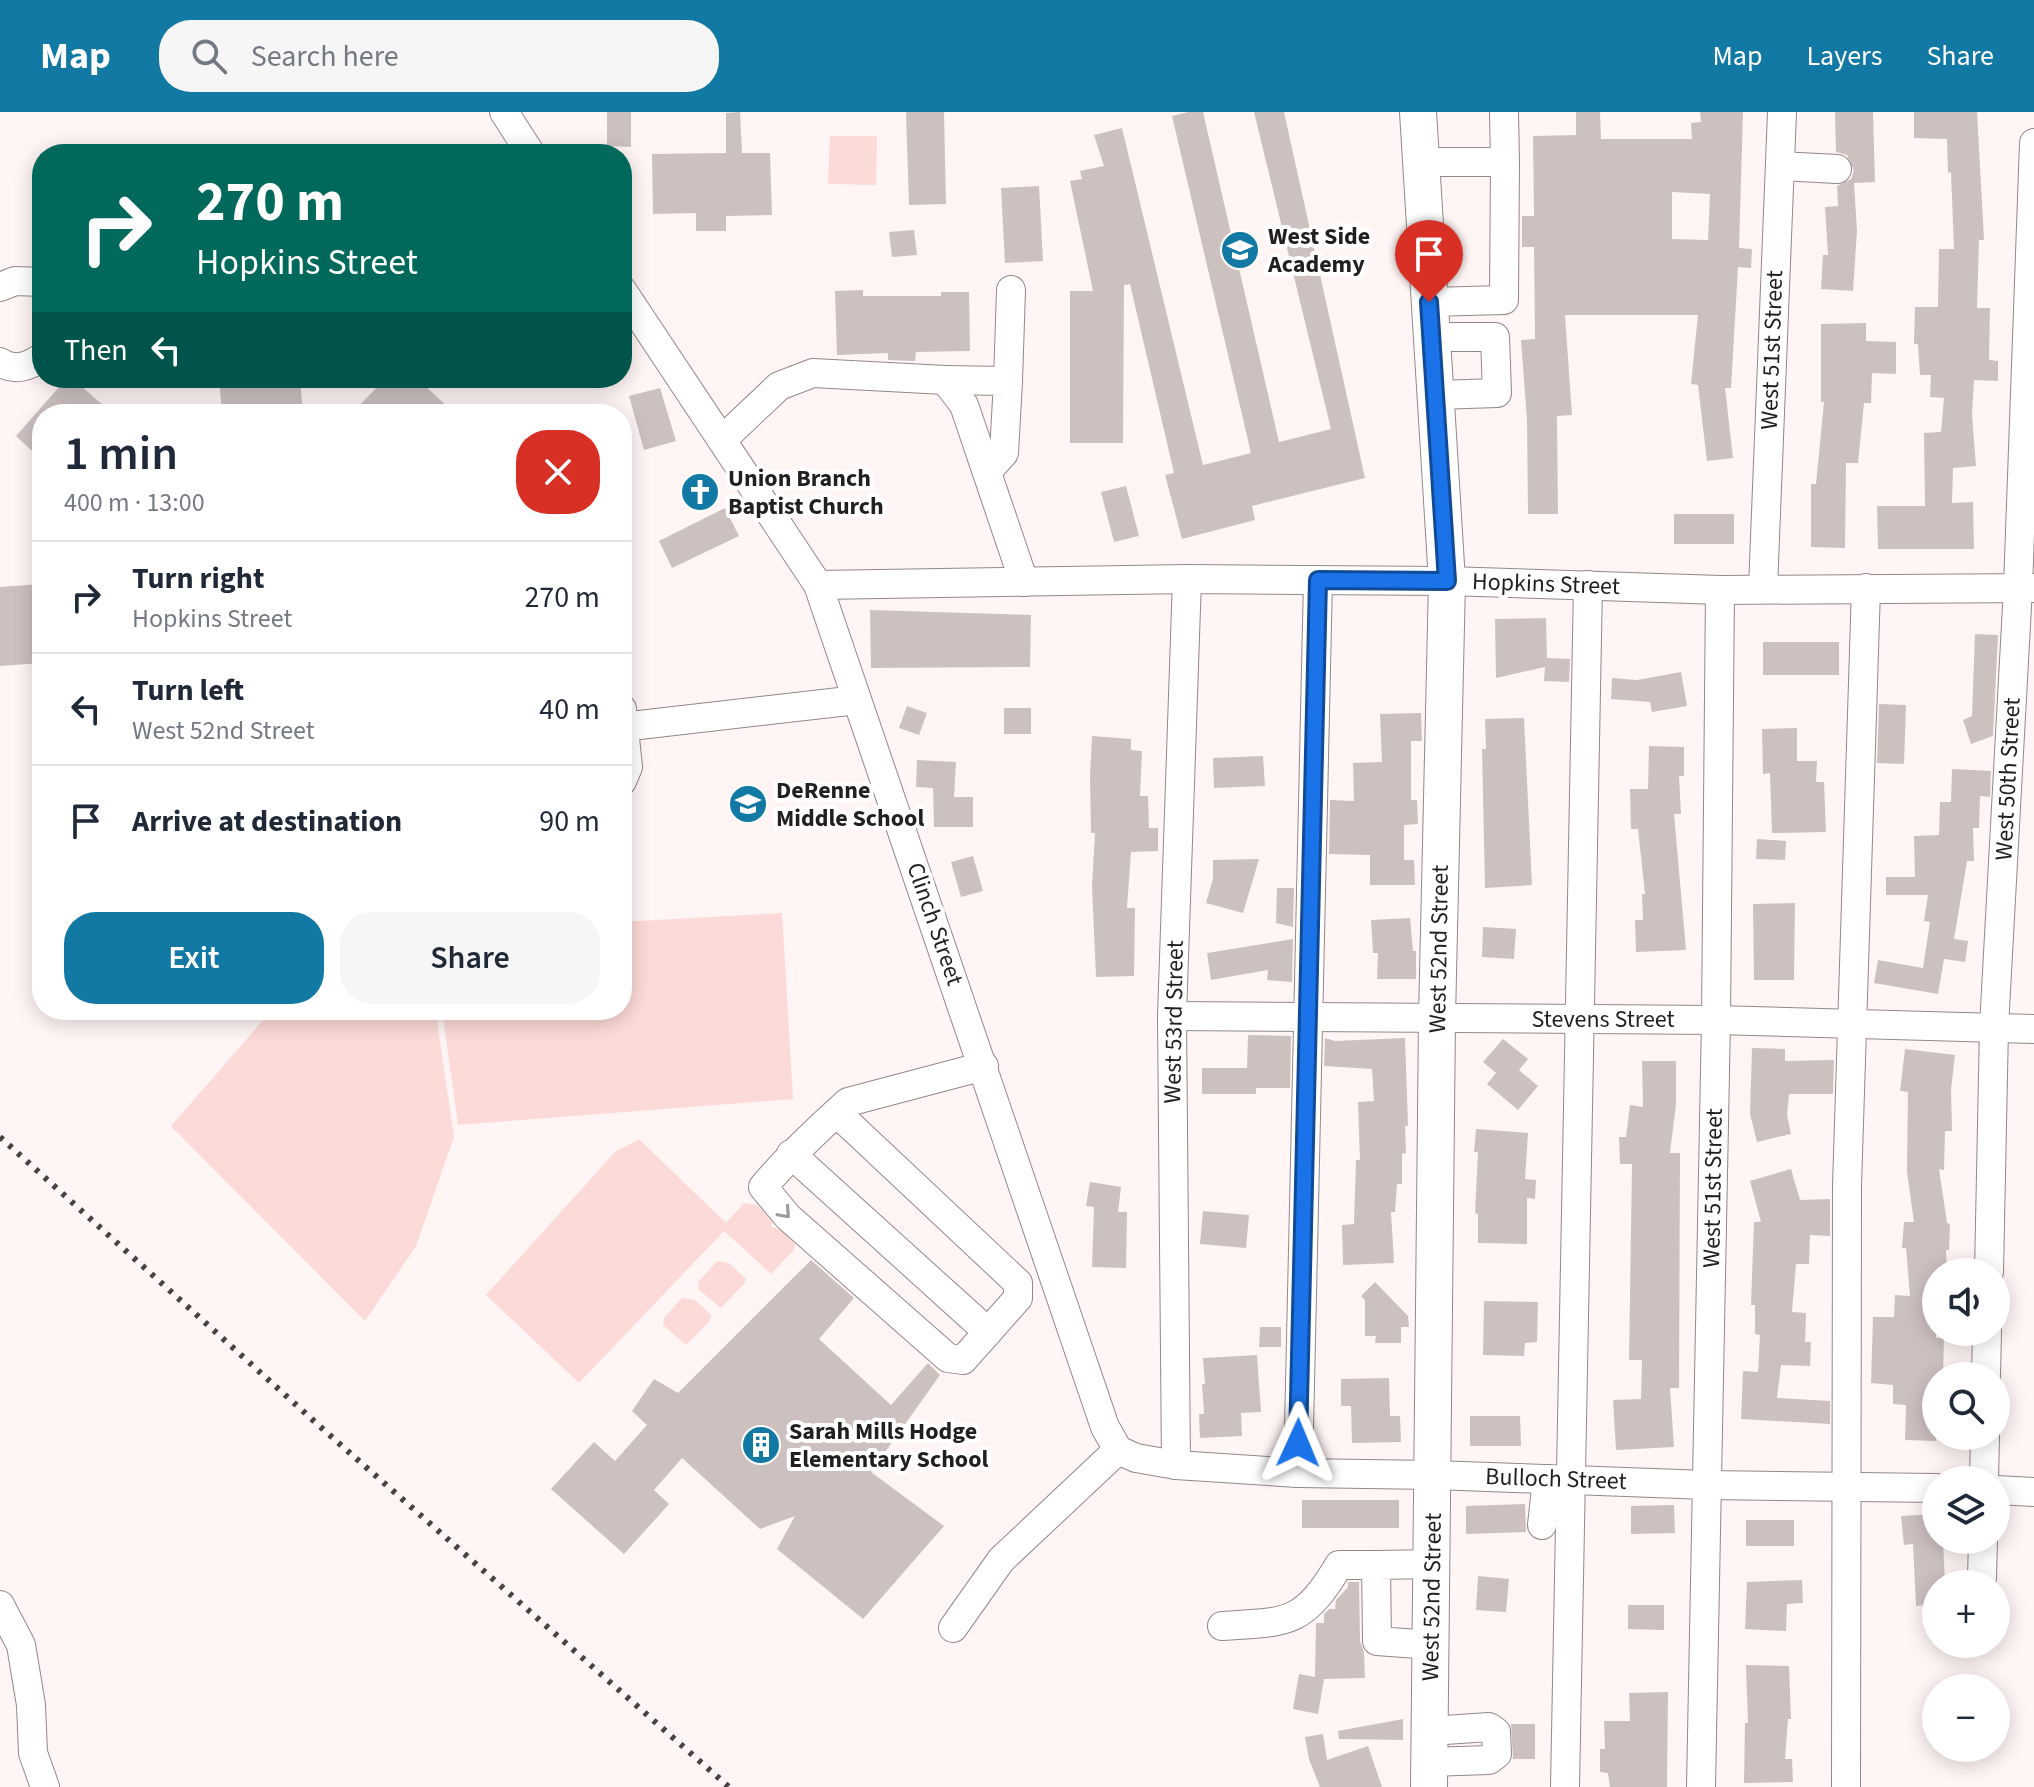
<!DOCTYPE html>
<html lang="en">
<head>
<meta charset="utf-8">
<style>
	body { margin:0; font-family:"Source Sans 3",sans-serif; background:#f6f6f7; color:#1f2937; height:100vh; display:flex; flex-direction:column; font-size:30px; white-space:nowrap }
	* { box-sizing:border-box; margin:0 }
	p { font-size:26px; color:#747a83 }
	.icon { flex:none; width:44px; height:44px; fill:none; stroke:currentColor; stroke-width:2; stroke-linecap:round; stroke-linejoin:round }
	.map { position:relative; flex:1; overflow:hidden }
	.sheet { position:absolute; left:32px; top:292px; width:600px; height:616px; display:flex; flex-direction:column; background:#fff; border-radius:32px; box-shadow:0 4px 20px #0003 }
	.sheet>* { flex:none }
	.top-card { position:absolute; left:32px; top:32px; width:600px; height:244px; border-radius:32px; box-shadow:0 4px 20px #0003; background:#00695c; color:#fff; overflow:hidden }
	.buttons { position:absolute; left:1922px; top:1146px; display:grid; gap:16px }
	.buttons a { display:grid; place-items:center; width:88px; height:88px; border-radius:50%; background:#fff; box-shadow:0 4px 20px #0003; font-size:40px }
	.pin { position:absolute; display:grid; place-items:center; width:68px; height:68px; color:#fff; margin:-82px -34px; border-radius:50% 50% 50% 0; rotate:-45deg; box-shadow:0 0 8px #0007 }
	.pin .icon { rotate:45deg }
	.me { position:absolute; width:88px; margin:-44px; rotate:1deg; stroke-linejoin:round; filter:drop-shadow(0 0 6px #0008) }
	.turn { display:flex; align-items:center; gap:28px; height:168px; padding:0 32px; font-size:36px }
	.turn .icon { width:104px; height:104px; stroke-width:2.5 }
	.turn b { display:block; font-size:56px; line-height:68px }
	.then { display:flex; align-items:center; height:76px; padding:0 32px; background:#0003; gap:16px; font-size:30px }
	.round { display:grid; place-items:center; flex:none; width:84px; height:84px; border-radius:32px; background:#f6f6f7 }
	.summary { display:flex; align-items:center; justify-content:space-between; height:136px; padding:0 32px }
	h1 { font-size:48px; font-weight:600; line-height:60px }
	.primary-button { display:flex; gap:16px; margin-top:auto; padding:16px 32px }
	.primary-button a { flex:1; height:92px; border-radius:32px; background:#1279a4; color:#fff; font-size:32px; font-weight:600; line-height:92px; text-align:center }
	.primary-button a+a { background:#f6f6f7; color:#1f2937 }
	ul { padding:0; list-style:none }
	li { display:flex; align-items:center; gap:24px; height:112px; padding:0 32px; border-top:2px solid #e0e1e3 }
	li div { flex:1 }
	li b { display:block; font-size:30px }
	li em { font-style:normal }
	header { display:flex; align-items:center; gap:48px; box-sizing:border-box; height:112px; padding:0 40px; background:#1279a4; color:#fff }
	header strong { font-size:38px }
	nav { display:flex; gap:44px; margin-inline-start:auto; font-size:28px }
	.search { width:560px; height:72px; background:#f6f6f7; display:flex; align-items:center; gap:20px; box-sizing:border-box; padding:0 28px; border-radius:32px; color:#747a83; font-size:30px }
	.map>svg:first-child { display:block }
	.green { fill:#fcdad7 }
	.building { fill:#cdc1c0; fill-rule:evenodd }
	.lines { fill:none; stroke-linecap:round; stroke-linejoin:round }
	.minor-casing { stroke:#938887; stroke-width:30 }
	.major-casing { stroke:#938887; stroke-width:38 }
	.minor { stroke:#fff; stroke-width:28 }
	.major { stroke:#fff; stroke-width:36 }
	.rail { stroke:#484343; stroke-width:6; stroke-dasharray:4 8; stroke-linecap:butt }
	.oneway { stroke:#9c9a9a }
	.route-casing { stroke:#114b97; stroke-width:20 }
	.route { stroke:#1a73e8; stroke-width:14 }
	.labels { text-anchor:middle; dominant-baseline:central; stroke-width:8; stroke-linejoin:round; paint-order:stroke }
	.poi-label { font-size:24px; font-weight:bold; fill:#231f1f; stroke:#fff; text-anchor:start }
	.street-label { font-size:24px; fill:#231f1f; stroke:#fff }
</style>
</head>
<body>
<header>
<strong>Map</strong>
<div class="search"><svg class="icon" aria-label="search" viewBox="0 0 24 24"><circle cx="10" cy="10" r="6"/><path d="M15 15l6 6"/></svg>Search here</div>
<nav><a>Map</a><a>Layers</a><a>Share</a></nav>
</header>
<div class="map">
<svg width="2034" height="1675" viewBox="0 0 2034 1675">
	<rect width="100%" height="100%" fill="#fff5f4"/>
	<g class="green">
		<path d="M830,24H877L876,73L828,72Z"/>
		<path d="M782,801L793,987L458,1013L442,898H622V810Z"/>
		<path d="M272,898H429L437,909L454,1025L416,1134L365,1209L171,1014Z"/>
		<path d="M639,1027L726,1111L744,1091L757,1093L773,1109L771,1115L780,1117L795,1132L794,1138L771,1162L724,1119L579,1271L486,1183L615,1040Z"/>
		<path d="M717,1149L729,1151L746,1167L744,1172L721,1196L698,1177L699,1169Z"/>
		<path d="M682,1186L695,1188L711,1203L710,1209L686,1233L663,1213L664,1206Z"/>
	</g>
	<g class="building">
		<path d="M607,0H631V35L607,34Z"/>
		<path d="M740,0L742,41H770L772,103L726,104V119H696V101L653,102L652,42L726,41V1Z"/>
		<path d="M906,0H944L946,92L909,93Z"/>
		<path d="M1188,0H1203L1279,330L1331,317L1254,0H1284L1365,366L1252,394L1255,408L1182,427L1165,363L1174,361L1130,172L1124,173L1123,331H1070V179H1093L1070,69L1082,67L1080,59L1104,54L1094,23L1122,16L1203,353L1251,341L1172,4Z"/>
		<path d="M1576,0H1600L1601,27H1692L1691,11L1701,10L1700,0H1743L1739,136L1752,137L1751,156L1738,155L1731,276H1725L1733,346L1707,349L1698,273L1691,272L1698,203H1565L1572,303L1557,304L1558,402H1528L1527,308L1521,228L1535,227L1534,135H1522V104H1534L1533,24L1576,23ZM1672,80L1710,82L1708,128L1672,127Z"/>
		<path d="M1835,0H1873L1875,70L1854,71L1857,119L1853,179L1821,177L1823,143H1828L1825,95L1838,94L1837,74L1851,67L1854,59L1847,43L1836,40Z"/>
		<path d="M1914,0H1977L1984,128H1979L1977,196H1990L1989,248L1998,249V269L1974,268L1972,303L1976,354L1953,356L1952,391L1973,390L1974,437H1878L1877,394H1925L1924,321L1941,320L1944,286L1930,285L1931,263H1920L1918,232H1914L1915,195H1938L1939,137H1954L1951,60L1948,61L1947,27L1914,26Z"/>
		<path d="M1039,74L1043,149L1005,151L1001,76Z"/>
		<path d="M914,118L917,143L892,145L889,120Z"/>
		<path d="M863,178V184H941V180H969L970,239L916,240L915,249L888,248V241L837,243L835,179Z"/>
		<path d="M1866,211V229L1896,230V262L1872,261L1871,291H1864L1858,351H1846L1845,436L1811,435V372H1816L1824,290H1821V212Z"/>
		<path d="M67,266H72L113,302H42V348L16,324Z"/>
		<path d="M219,266H300L303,302H222Z"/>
		<path d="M386,266H417L455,302H351Z"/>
		<path d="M660,276L676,329L644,338L629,284Z"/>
		<path d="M1126,374L1139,424L1114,430L1101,380Z"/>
		<path d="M725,396L739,424L672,456L659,429Z"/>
		<rect x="1674" y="402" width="60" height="30"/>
		<path d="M42,472V551L0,554V475Z"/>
		<path d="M870,498L1031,503L1030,555L871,556Z"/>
		<path d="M1546,506L1547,546L1570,547L1569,570L1544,569L1545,555L1496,566L1495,507Z"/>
		<path d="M1975,522L1998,523L1993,624L1971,632L1963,608L1972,604Z"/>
		<rect x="1763" y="530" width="76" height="33"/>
		<path d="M1681,560L1687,594L1652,600L1650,590L1611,587L1612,566L1637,568Z"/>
		<path d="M1879,592L1906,593L1904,652L1877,651Z"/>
		<path d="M907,594L927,601L919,623L899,616Z"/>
		<rect x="1004" y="596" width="27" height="26"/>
		<path d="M1421,601L1422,629H1411V688H1417L1418,712L1404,713V748H1414L1415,773H1370V743L1329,742L1330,688L1354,689L1353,651L1382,650L1380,602Z"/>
		<path d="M1524,606L1532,773L1485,776L1482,637H1486L1485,607Z"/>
		<path d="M1797,616V649H1817L1816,670H1824L1826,720L1772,721L1770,661L1763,662L1762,617Z"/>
		<path d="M1092,624L1131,627V638L1142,639L1140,684H1148L1149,716H1158V739L1131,740L1127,796H1135L1134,864L1096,865L1092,774L1095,721H1091L1090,665Z"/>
		<path d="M1649,634L1684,635V664H1679L1681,702H1674L1686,838L1636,840L1635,808H1643L1642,782H1645L1638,717H1631L1630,677H1648Z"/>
		<path d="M1263,644L1265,674L1214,676L1213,646Z"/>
		<path d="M917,648L956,650L954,685H973V715H934L933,676L916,675Z"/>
		<path d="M1952,657L1991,659L1990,685L1980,684L1979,716H1973L1974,749H1967L1954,827L1968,829L1965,850L1944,847L1938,882L1874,871L1878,848L1923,856L1930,810L1924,809L1928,783H1886V765H1915L1914,724L1939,723L1940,690H1951Z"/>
		<path d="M1757,727L1786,729L1785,748L1756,747Z"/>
		<path d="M973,744L983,779L961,785L951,750Z"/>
		<path d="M1259,747L1243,801L1206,791L1213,767V748Z"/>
		<path d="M1277,776H1294L1293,815L1276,811Z"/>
		<path d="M1795,791L1794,868H1754L1753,792Z"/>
		<path d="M1410,806L1413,839H1416V867H1377L1378,841H1373L1371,808Z"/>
		<path d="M1483,815L1516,817L1514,847L1482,845Z"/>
		<path d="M1293,827L1292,870L1267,868L1268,858L1211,868L1207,841Z"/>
		<path d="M1248,923L1291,924L1290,976H1256V982H1202V956H1247Z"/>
		<path d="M1325,926L1335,929L1405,926L1408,1014H1405L1406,1041L1402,1042V1072H1397L1395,1100H1391L1394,1151L1343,1153L1342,1113L1354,1112L1356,1048H1360L1358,990L1374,989L1372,957L1324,954Z"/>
		<path d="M1503,927L1528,947L1519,958L1538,974L1518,998L1487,972L1496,961L1483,950Z"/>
		<path d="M1752,936L1785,937V949L1834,948L1833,982H1789L1787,1003L1791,1022L1757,1030L1750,1002Z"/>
		<path d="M1905,937L1955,943L1951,978L1952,1019H1945L1944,1058L1939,1057L1947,1111L1950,1112L1949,1138H1946L1947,1160H1936V1226H1944L1943,1264H1936V1329L1905,1328L1906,1293L1893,1292V1273L1871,1271L1873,1205H1894L1895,1183L1910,1184L1906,1136H1902L1904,1110H1914L1907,1060L1908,980L1900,979Z"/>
		<path d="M1642,949H1676V992L1670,1041H1680L1679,1276H1670L1674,1335L1616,1338L1613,1288L1641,1287L1642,1248H1629L1632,1052H1620L1619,1025H1626L1630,993L1643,995Z"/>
		<path d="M1476,1017L1528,1021L1525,1067L1536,1068L1535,1087L1527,1086V1132L1478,1131V1102L1475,1101L1478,1040H1474Z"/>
		<path d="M1791,1057L1800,1088L1830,1087V1124L1810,1123L1809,1152H1796L1792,1200L1806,1201L1805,1230H1811L1810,1254L1781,1253L1777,1286L1830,1289V1312L1741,1307L1743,1259L1758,1260L1760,1223L1755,1222V1193H1751L1754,1110H1761L1750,1069Z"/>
		<path d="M1090,1070L1121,1075L1118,1100H1127L1126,1156L1092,1155L1094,1095L1086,1094Z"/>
		<path d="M1203,1099L1249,1103L1246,1136L1200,1132Z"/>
		<path d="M811,1148L854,1186L819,1227L891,1293L928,1251L940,1263L871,1360L944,1414L863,1507L777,1437L795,1404L760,1417L682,1346L654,1378L669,1392L624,1442L551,1377L594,1330L615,1349L647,1313L632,1299L654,1267L678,1281Z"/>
		<path d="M1375,1170L1408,1204L1409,1215H1401V1231H1375L1376,1224H1365V1188L1361,1184Z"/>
		<path d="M1484,1189L1538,1190L1537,1230L1525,1231L1524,1244L1483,1243Z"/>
		<path d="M1260,1215H1281V1235H1259Z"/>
		<path d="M1257,1243L1261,1300L1241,1301L1242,1324L1200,1326L1199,1302H1204L1202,1272H1205L1203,1246Z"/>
		<path d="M1389,1266L1390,1304H1400L1401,1330L1352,1331L1351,1294H1341V1267Z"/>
		<path d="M1470,1304H1520L1521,1334H1470Z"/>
		<rect x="1302" y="1388" width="97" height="28"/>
		<path d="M1525,1392L1526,1420L1466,1422V1394Z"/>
		<path d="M1674,1393L1675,1421L1631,1422V1394Z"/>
		<path d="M1936,1402V1428H1943L1945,1472H1936V1492L1916,1494L1913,1432L1904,1433L1901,1404Z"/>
		<rect x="1746" y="1408" width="48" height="26"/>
		<path d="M1478,1464L1509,1467L1506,1500L1476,1498Z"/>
		<path d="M1802,1468L1803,1491L1787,1492L1786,1519L1745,1517L1747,1470Z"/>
		<path d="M1348,1470H1359L1360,1529L1364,1540L1365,1566L1324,1567L1318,1602L1293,1597L1299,1562L1315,1565L1316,1511H1324V1502L1329,1497H1335L1336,1488L1348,1475Z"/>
		<path d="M1628,1493H1664V1518L1628,1517Z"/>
		<path d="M1746,1553L1789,1554L1791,1607H1788L1785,1647H1792L1793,1670L1744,1671L1745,1611H1748Z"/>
		<path d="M1668,1580L1667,1675H1610L1608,1661L1600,1660V1637H1605L1604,1609H1630L1629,1581Z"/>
		<path d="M1403,1607V1628L1339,1627L1338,1619Z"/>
		<path d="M1511,1612H1535V1647H1513Z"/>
		<path d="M1323,1622L1327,1648L1368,1634L1382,1675H1320L1309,1647L1305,1625Z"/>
	</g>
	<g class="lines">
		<g class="minor-casing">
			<g id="minor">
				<path d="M504,0L531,42"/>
				<path d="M1504,0L1505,50"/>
				<path d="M1420,50H1505L1504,188L1429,190"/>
				<path d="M1780,54L1837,57"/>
				<path d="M0,175L15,169L42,170"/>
				<path d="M622,178L818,473L1105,1315L1118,1338L1136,1346L1176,1353L1298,1361L1434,1363L1707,1373L1936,1376"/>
				<path d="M1432,225H1495L1497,281L1436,283"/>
				<path d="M0,250C14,260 30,254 42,245"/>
				<path d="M945,268L1008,269L1004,341L987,360"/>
				<path d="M1008,269L1011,178"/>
				<path d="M722,328L779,274L813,261L945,268L964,293L1024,470"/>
				<path d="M818,473L1187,467L1447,469L1720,478L2034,476"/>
				<path d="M1763,476L1782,0"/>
				<path d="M622,615L857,588"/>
				<path d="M622,669L628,655L622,597"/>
				<path d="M1172,904L1716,908L2034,917"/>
				<path d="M837,1001L1018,1171V1186L963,1248L948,1246L788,1105L763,1075C789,1044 818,1017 848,990L984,954"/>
				<path d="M791,1042L988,1220"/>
				<path d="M1989,1160L1994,915L2018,476L2034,31"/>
				<path d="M1986,1264L1987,1220"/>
				<path d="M1176,1353L1172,904L1187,467"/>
				<path d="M1298,1361L1318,468"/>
				<path d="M1984,1368L1985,1324"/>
				<path d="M1996,1378L2034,1380"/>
				<path d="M1542,1413L1547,1367"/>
				<path d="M1982,1466L1983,1428"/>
				<path d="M0,1493L21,1533L31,1593L33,1641L45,1675"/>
				<path d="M1222,1514C1288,1510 1303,1513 1339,1453H1376"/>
				<path d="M953,1516L1001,1448L1118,1338"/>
				<path d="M1431,1533L1377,1529L1376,1453L1433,1452"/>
				<path d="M1429,1650L1489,1648L1497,1642L1496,1620L1489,1615L1430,1619"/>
				<path d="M1565,1675L1588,473"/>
				<path d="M1701,1675L1716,908L1720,478"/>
				<path d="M1846,1675L1847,1074L1866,476"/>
			</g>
		</g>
		<g class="major-casing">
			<path id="major" d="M1418,0L1447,469L1437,906L1429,1675"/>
		</g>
		<use href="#minor" class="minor"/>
		<use href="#major" class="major"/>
		<path class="rail" d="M0,1025L325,1319L729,1675"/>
	</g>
	<defs><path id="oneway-chevron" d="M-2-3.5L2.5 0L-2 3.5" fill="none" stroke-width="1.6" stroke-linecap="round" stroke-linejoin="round" transform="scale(2)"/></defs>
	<use class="oneway" href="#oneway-chevron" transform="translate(785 1101) rotate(48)"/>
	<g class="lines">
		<g class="route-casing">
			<path id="route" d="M1298,1331L1318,468L1447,469L1429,190"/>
		</g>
		<use href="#route" class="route"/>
	</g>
	<defs>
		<g id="school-disc" transform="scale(2)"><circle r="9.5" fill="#1279a4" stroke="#fff"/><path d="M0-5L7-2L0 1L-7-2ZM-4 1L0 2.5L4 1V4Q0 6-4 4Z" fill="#fff"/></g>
		<g id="church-disc" transform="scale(2)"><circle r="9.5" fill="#1279a4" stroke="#fff"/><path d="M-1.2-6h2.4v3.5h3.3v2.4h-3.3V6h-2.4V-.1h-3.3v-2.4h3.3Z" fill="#fff"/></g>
		<g id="building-disc" transform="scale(2)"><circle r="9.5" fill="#1279a4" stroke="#fff"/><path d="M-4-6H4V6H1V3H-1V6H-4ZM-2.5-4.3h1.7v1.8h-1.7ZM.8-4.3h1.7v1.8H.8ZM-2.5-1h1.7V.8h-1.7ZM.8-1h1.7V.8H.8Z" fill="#fff"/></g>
	</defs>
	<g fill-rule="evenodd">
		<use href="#school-disc" x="1240" y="138"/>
		<use href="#church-disc" x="700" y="380"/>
		<use href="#school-disc" x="748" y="692"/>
		<use href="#building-disc" x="761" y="1333"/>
	</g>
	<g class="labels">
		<g class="poi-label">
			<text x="1268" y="124">West Side<tspan x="1268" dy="28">Academy</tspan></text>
			<text x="728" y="366">Union Branch<tspan x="728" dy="28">Baptist Church</tspan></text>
			<text x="776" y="678">DeRenne<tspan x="776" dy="28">Middle School</tspan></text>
			<text x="789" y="1319">Sarah Mills Hodge<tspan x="789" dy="28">Elementary School</tspan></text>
		</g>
		<g class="street-label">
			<text transform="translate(1772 238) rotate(-88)">West 51st Street</text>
			<text transform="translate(1546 472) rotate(2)">Hopkins Street</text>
			<text transform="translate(2008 667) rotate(-87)">West 50th Street</text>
			<text transform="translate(935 812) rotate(71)">Clinch Street</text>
			<text transform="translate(1439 837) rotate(-89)">West 52nd Street</text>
			<text x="1603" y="907">Stevens Street</text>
			<text transform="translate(1174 910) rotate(-89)">West 53rd Street</text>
			<text transform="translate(1713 1076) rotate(-89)">West 51st Street</text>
			<text transform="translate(1556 1367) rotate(2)">Bulloch Street</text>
			<text transform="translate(1432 1485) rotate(-89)">West 52nd Street</text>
		</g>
	</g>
</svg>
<div class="buttons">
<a><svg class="icon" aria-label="sound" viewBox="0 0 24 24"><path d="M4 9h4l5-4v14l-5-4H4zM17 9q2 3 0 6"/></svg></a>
<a><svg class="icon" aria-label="search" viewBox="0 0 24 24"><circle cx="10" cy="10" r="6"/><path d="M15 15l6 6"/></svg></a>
<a><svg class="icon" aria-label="layers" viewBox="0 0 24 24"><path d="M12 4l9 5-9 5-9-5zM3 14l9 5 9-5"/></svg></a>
<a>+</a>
<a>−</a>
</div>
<div class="pin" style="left:1429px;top:190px;background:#d93025"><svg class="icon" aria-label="arrive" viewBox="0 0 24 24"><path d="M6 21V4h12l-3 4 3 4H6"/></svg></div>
<svg class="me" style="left:1298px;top:1331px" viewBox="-20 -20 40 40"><path d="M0-17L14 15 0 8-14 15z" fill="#1a73e8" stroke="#fff" stroke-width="4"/></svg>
<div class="top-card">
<div class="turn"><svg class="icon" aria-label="right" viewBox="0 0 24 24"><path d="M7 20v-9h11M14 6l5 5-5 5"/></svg><div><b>270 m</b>Hopkins Street</div></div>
<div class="then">Then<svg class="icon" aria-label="left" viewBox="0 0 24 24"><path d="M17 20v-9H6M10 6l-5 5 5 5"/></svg></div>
</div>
<section class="sheet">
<div class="summary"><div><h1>1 min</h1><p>400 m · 13:00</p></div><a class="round" style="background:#d93025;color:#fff"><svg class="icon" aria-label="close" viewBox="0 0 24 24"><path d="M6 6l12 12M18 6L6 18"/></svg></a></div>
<ul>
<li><svg class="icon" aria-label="right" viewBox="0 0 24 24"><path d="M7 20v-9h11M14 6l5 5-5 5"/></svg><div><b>Turn right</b><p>Hopkins Street</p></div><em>270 m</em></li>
<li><svg class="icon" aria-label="left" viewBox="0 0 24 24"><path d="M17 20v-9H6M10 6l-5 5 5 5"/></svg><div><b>Turn left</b><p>West 52nd Street</p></div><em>40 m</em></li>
<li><svg class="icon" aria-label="arrive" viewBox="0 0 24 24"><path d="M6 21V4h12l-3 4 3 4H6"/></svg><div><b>Arrive at destination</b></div><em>90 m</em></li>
</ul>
<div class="primary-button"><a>Exit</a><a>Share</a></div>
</section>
</div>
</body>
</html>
